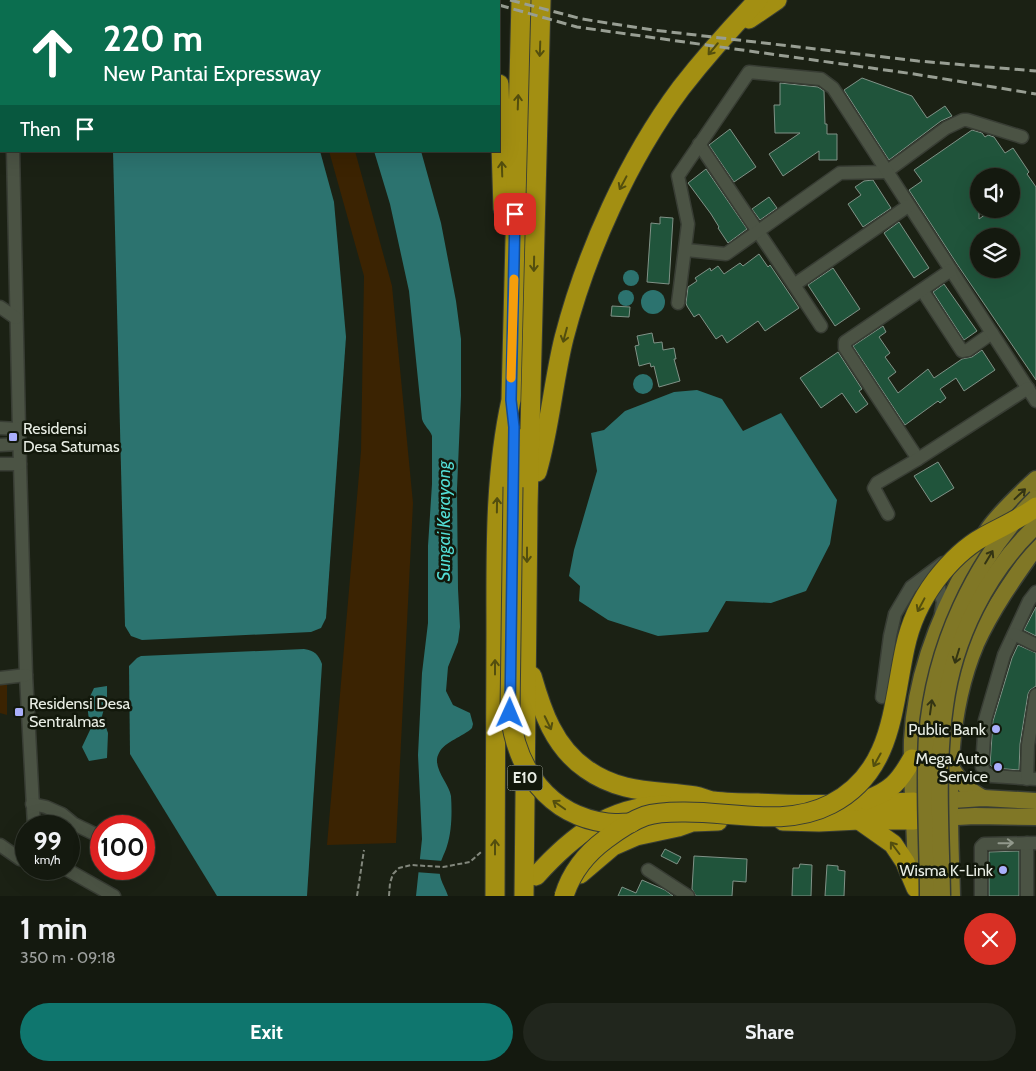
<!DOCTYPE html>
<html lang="en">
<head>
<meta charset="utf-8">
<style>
	body { margin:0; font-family:Cabin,sans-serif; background:#21261d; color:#f1f3f6; height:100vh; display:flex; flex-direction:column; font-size:19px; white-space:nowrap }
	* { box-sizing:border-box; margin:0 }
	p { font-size:16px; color:#9da09e }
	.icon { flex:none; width:28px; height:28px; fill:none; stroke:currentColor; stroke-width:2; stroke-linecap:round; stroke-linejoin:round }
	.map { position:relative; height:896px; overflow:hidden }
	.side { display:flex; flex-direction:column; background:#14190f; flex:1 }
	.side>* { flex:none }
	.top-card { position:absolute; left:0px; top:0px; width:500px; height:152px; box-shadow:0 5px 20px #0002,0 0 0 1px #33382f; background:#0b6e4f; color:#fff; overflow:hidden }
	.buttons { position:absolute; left:970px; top:168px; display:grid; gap:10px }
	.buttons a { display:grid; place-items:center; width:50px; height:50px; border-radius:50%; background:#14190f; box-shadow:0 5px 20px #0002,0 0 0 1px #33382f; font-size:25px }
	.speed { position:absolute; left:15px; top:815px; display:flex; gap:10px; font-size:25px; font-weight:700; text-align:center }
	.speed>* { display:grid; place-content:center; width:65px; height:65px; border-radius:50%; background:#14190f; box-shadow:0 5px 20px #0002,0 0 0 1px #33382f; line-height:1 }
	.speed small { font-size:12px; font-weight:400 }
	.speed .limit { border:8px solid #d22; background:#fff; color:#111 }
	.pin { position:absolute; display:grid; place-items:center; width:42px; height:42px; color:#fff; margin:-21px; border-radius:10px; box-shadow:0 2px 8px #0006 }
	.me { position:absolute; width:55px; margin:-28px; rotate:1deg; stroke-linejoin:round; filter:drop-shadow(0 0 4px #0008) }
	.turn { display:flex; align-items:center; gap:18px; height:105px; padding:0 20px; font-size:22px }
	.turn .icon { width:65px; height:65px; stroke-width:2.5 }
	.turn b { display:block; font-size:35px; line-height:42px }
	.then { display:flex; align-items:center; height:48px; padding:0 20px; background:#0003; gap:10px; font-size:19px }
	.round { display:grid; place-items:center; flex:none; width:52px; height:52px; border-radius:26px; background:#21261d }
	.headline { display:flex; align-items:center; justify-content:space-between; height:85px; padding:0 20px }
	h1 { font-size:30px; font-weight:800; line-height:38px }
	.button { display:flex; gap:10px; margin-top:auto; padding:10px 20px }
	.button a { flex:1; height:58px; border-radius:30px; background:#0f766e; color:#fff; font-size:20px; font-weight:800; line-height:58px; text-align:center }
	.button a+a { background:#21261d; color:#f1f3f6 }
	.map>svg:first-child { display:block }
	.green { fill:#3b2302 }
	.water { fill:#2c736f }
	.pier { fill:#1b2114 }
	.building { fill:#20543b; stroke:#809287; fill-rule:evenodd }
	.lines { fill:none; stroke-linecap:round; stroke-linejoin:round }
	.minor-casing { stroke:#383d34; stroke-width:15 }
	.major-casing { stroke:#383d34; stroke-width:19 }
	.highway-casing { stroke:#383d34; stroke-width:21 }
	.path { stroke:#82877c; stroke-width:2; stroke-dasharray:5 2.5; stroke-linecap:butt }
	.minor { stroke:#4b5344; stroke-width:12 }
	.major { stroke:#807726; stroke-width:16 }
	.highway { stroke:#a38f12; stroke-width:19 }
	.rail { stroke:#989e93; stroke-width:3; stroke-dasharray:10 5; stroke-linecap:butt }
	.major-bridge-casing { stroke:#383d34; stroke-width:19; stroke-linecap:butt }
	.highway-bridge-casing { stroke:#383d34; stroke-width:21; stroke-linecap:butt }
	.major-bridge { stroke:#807726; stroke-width:16 }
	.highway-bridge { stroke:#a38f12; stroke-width:19 }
	.oneway { stroke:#534e0e }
	.oneway2 { stroke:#333413 }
	.oneway3 { stroke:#92998c }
	.route-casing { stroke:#114b97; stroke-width:12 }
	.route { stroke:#1a73e8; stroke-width:9 }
	.slow { stroke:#f59e0b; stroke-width:9 }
	.poi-dot { fill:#aaaffb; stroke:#12180b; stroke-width:2 }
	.labels { text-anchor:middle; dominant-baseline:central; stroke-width:5; stroke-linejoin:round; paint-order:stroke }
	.shield { fill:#12180b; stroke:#a8aea4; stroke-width:1 }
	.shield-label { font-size:15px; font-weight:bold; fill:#e9eee5 }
	.poi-label { font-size:16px; fill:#e9eee5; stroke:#12180b; text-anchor:end }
	.water-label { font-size:18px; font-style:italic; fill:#53ddd5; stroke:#12180b }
</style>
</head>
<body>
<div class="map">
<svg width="1036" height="896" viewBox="0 0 1036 896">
	<rect width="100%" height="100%" fill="#1b2114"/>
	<g class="green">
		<path d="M329,151H355L392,286L413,503L396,843L327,845L361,451L364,276Z"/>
		<path d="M0,685H7V715L0,713Z"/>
	</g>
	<g class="water">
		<rect x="109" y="0" width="150" height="1"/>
		<path d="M113,151H320L334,202L346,337L326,618L321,628L311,632L142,640L131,636L125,626Z"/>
		<path d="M374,151H421L441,223L456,301L461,339V396L457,489L458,589L460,627L458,642L448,667L446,691L453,705L470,713L473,724L472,728C463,737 445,741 439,753C431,767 449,783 451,796C452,811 452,831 447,846C444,856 438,863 440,875C441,882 446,889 448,896H416L422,839L418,755L422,673L428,623V546L432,484V436C430,430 424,426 422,419L409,291L390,204Z"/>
		<circle cx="631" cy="278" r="8"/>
		<circle cx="653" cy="302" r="12"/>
		<circle cx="626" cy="298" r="8"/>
		<circle cx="643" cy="384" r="10"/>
		<path d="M697,390L722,399L743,431L781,413L837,500L830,544L806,591L771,603L726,601L708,632L658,636L608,620L579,601L580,586L569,576L574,550L597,471L591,433L604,430L625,411L674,392Z"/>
		<path d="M304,649C315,651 318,654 322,664L307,896H217L130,754L129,666L137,658L141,656Z"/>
		<path d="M107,686V698L102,716L108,733L107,758L89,761L82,747L90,730L87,703L94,688Z"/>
	</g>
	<path class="pier" d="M417,859L443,861L442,874L415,872Z"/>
	<g class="building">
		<path d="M862,78L912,96L927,118L945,106L952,116L941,121L889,160L844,90Z"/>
		<path d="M780,83L818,87L824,91L825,124H827V134H837V160H819V151L783,176L769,154L800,133H775L774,105H780Z"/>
		<path d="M730,129L756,167L734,182L709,145Z"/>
		<path d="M972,130L982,133L985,137L988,135L994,137L1005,153L1013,148L1029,172L1027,174L1036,187V380L957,264L909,190L922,181L914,170ZM979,176H1011V209H993L979,219ZM979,236H1011V269H979Z"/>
		<path d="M706,169L747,229L728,243L718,228L719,227L711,214L688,183Z"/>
		<path d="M873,180L891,208L863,227L848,204L861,195L855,187L864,181Z"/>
		<path d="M769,197L777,208L760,220L752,209Z"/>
		<path d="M660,217L673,218L669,284L647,282L651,223L660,224Z"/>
		<path d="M899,222L929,268L914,278L884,233Z"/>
		<path d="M759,254L768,267L770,265L799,308L765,331L758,321L727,343L722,335L716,339L699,314L694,317L687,306L686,303L688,287L697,281L695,278L710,268L711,271L718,266L724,274L740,263L743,266Z"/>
		<path d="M833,268L860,309L835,326L808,285Z"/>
		<path d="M944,284L977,331L964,340L933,292Z"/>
		<path d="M612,306L630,307L629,317L611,316Z"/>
		<path d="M883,326L886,332L879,337L890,353L885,357L896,372L888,378L898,393L928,369L934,378L962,359L972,357L982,350L995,370L964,391L956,378L940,389L946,398L940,403L938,401L905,425L853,346Z"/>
		<path d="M652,333L654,343L662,342L663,350L674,348L676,359H674L680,381L659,387L654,366L651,367L650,363L639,366L635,346L639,345L637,336Z"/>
		<path d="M838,352L862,389L859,391L868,404L856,413L842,393L821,408L800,378Z"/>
		<path d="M938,462L954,488L931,502L914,476Z"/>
		<path d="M1036,607V636L1024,630Z"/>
		<path d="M1018,645L1036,653V686L1030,690L1028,694L1020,744L1019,770L994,768L990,765L993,721L1012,658Z"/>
		<path d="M665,849L681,857L677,864L661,856Z"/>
		<path d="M1019,851V896H989V852Z"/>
		<path d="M694,856L747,859L746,882L733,881L732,896H696L692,889Z"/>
		<path d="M800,864L812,865L811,896H792L793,868H799Z"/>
		<path d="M827,865L838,866V870L845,871L844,896H825Z"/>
		<path d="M642,880L665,890L673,896H618L622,887L636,893Z"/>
	</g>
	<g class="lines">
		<g class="minor-casing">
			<g id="minor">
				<path d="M9,0V1"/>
				<path d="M699,144L794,285"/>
				<path d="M13,151L19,429L26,675L34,826"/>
				<path d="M686,250L726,254L840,173L886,172L946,128L963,120H967L1022,137"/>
				<path d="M922,290L962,351L968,350L992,333"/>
				<path d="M678,303L688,224L678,176L749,72L821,79L833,88L1036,401"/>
				<path d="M0,307L16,318"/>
				<path d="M821,326L794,285L908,206"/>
				<path d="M0,428L19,429"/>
				<path d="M0,445L19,444"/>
				<path d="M918,459L845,348V342L951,270"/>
				<path d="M0,464H20"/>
				<path d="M888,514L874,488L877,483L918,459L1028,388"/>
				<path d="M927,581L939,588L943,602L941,613"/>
				<path d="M1036,592L1029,601L1004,655L985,720L982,767L985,773L992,776L1036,779"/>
				<path d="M1014,634L1036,645"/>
				<path d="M0,678L26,675"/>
				<path d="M882,697L890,636L895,614L911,587L943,563"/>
				<path d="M1027,779L1028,745L1036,695"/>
				<path d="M32,804L46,807L62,814L74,824L101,837"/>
				<path d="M1027,843V896"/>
				<path d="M0,845L20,859L26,860"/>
				<path d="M66,869L114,896"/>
				<path d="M648,870L688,896"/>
				<path d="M981,896V847L984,844L1036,843"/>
			</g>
		</g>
		<g class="major-casing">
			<g id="major">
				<path d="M950,766C961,782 966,789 983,798"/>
				<path d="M938,801L983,798L1036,801"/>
				<path d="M939,818L975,816L1036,817"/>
				<path d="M916,884C916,836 911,788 912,740C915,676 939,616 970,561C976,551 982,538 989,528C1002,510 1020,494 1036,479"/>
				<path d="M952,896C950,812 942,724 976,644C992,609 1014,578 1036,547"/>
			</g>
		</g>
		<g class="highway-casing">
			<g id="highway">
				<path d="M483,0L484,1"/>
				<path d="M749,19L777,0"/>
				<path d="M499,84L503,209"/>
				<path d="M537,472C550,428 553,382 564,338C586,253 628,159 681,88C705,57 731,28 758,0"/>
				<path d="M513,487L514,436"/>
				<path d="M532,676C542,711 554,747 586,769C621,794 655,790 695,796C701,797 707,800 713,801C728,803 743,803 758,803C810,806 862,804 914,802"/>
				<path d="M866,800C891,791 899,782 912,759"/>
				<path d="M859,820L893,844L905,862L916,888"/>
				<path d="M783,821L819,822L859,820H914"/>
				<path d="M580,874L613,846L636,836L678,827L692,822L718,821"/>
				<path d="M536,876C572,836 609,807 664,805"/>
				<path d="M495,896C495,809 495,722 496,634C496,556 494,477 511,400L521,0"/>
				<path d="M524,896L528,506L541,0"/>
			</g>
		</g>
		<g class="path">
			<path d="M357,896L364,850"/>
			<path d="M389,896L390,883L393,874L399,868L411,865L443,867L470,862L481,852"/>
		</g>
		<use href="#minor" class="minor"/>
		<use href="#major" class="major"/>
		<use href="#highway" class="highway"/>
		<g class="rail">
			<path d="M484,0L488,1"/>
			<path d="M510,0L582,19L653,30L918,61L1036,71"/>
			<path d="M499,5L577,27L914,74L1036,94"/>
		</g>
		<g class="major-bridge-casing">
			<g id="major-bridge">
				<path d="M928,896C928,844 924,787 927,736C934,648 974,559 1036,498"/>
				<path d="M942,896C941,833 936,769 945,706C954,639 987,572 1036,526"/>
			</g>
		</g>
		<g class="highway-bridge-casing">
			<g id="highway-bridge">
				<path d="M513,487L510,713C516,769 548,815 607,823C615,824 623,823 631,823"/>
				<path d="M564,896C571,873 587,853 606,839C618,830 631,821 645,816C657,812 670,812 682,812C731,811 785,828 831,804C893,772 892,708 905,648C910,624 921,600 936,580C949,563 965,547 983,537C1001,527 1020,519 1036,507"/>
			</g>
		</g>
		<use href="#major-bridge" class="major-bridge"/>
		<use href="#highway-bridge" class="highway-bridge"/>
	</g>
	<defs><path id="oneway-shaft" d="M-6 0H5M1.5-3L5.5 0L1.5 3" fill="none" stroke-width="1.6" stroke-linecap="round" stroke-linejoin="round" transform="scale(1.25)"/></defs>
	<g class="oneway">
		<use href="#oneway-shaft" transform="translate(540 49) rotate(92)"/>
		<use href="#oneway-shaft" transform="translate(713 49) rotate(130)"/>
		<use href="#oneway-shaft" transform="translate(518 102) rotate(-88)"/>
		<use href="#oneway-shaft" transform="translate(502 169) rotate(-92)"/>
		<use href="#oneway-shaft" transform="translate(623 183) rotate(118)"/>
		<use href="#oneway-shaft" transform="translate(534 264) rotate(91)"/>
		<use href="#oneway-shaft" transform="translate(565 335) rotate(105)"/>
		<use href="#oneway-shaft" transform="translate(497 505) rotate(-89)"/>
		<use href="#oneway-shaft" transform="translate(527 555) rotate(90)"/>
		<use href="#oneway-shaft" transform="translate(921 605) rotate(118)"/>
		<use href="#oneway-shaft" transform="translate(495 667) rotate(-90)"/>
		<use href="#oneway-shaft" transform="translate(548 723) rotate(64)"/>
		<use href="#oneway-shaft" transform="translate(877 760) rotate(119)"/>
		<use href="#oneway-shaft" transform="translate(559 805) rotate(-145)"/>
		<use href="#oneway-shaft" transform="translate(495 847) rotate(-90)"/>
		<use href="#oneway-shaft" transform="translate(895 848) rotate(-127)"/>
	</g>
	<g class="oneway2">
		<use href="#oneway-shaft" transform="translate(1020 494) rotate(-43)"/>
		<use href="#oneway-shaft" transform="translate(989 557) rotate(-59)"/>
		<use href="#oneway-shaft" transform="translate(957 656) rotate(107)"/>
		<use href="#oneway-shaft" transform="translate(931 707) rotate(-82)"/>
	</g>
	<use class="oneway3" href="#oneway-shaft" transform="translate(1006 843) rotate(-1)"/>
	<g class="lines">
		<g class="route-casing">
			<path id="route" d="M510,713L514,427L511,400L515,214"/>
		</g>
		<use href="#route" class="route"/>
		<path class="slow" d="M511,378L514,279"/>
	</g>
	<g class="poi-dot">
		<rect x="8" y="432" width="10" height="10" rx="2.5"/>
		<rect x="14" y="707" width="10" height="10" rx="2.5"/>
		<circle cx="996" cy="729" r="5"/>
		<circle cx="998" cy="767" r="5"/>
		<circle cx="1003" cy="870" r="5"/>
	</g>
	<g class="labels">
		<rect class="shield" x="507.5" y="765.5" width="35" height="25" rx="4"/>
		<g class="shield-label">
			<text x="525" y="778">E10</text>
		</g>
		<g class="poi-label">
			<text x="23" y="428" text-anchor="start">Residensi<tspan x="23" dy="18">Desa Satumas</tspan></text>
			<text x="29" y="703" text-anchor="start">Residensi Desa<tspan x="29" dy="18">Sentralmas</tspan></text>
			<text x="986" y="729">Public Bank</text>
			<text x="988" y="758">Mega Auto<tspan x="988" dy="18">Service</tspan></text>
			<text x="993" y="870">Wisma K-Link</text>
		</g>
		<g class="water-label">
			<text transform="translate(444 521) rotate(-90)">Sungai Kerayong</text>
		</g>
	</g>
</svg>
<div class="buttons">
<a><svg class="icon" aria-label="sound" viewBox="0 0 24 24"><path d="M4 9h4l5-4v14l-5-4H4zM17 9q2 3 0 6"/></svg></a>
<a><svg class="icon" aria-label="layers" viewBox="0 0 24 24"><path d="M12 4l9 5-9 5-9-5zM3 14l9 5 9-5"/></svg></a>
</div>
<div class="speed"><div>99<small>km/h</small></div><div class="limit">100</div></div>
<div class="pin" style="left:515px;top:214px;background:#d93025"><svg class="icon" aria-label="arrive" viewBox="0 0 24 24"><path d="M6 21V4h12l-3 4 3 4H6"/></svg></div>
<svg class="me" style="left:510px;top:713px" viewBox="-20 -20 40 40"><path d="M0-17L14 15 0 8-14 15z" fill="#1a73e8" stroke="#fff" stroke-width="4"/></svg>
<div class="top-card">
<div class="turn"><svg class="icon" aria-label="ahead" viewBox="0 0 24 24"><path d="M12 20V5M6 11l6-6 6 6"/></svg><div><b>220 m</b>New Pantai Expressway</div></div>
<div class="then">Then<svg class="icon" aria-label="arrive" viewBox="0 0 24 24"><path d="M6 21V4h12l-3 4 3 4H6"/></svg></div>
</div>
</div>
<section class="side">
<div class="headline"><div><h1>1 min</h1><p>350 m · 09:18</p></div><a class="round" style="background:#d93025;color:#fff"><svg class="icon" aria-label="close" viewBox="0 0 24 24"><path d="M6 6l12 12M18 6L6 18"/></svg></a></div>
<div class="button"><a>Exit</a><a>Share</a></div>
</section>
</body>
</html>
